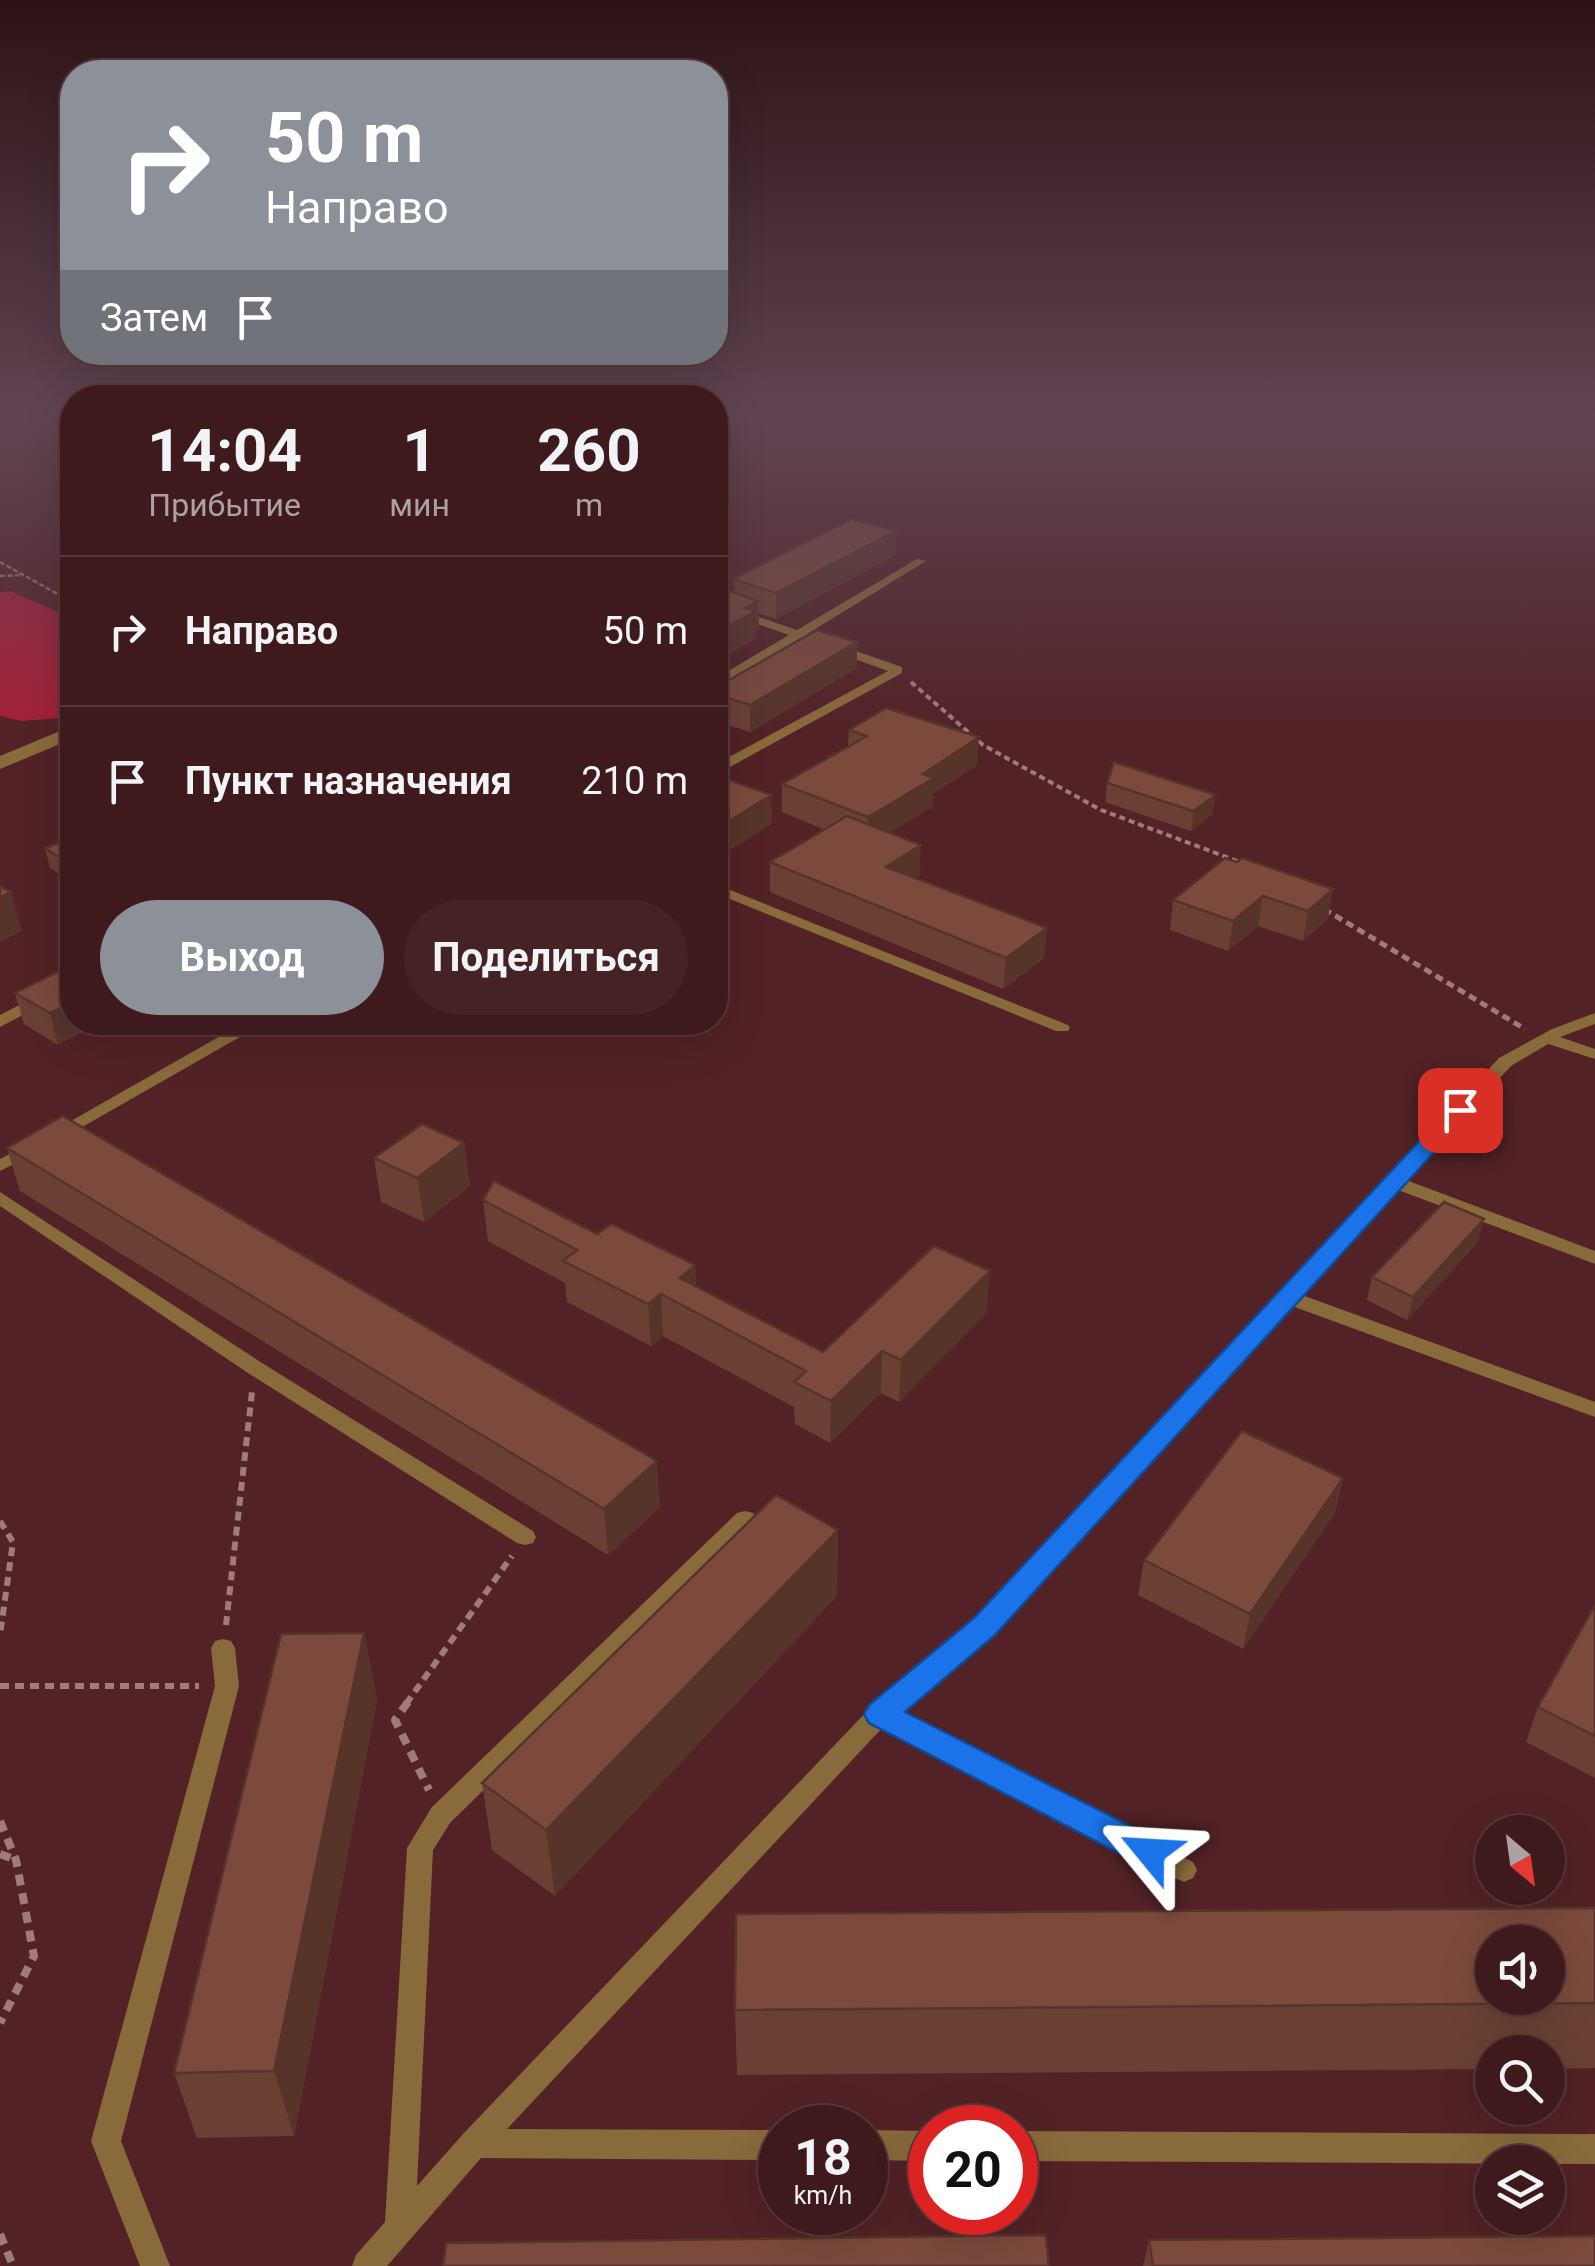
<!DOCTYPE html>
<html lang="ru">
<head>
<meta charset="utf-8">
<style>
	body { margin:0; font-family:Roboto,sans-serif; background:#452325; color:#f1f3f6; height:100vh; display:flex; flex-direction:column; font-size:38px; white-space:nowrap }
	* { box-sizing:border-box; margin:0 }
	p { font-size:32px; color:#ada1a3 }
	.icon { flex:none; width:55px; height:55px; fill:none; stroke:currentColor; stroke-width:2; stroke-linecap:round; stroke-linejoin:round }
	.map { position:relative; flex:1; overflow:hidden }
	.sheet { position:absolute; left:60px; top:385px; width:668px; height:650px; display:flex; flex-direction:column; background:#3e1a1c; border-radius:40px; box-shadow:0 10px 40px #0002,0 0 0 2px #57383b }
	.sheet>* { flex:none }
	.hud { position:absolute; left:60px; top:60px; width:668px; height:305px; border-radius:40px; box-shadow:0 10px 40px #0002,0 0 0 2px #57383b; background:#8c9099; color:#fff; overflow:hidden }
	.needle { width:65px; rotate:151deg }
	.controls { position:absolute; left:1475px; top:1815px; display:grid; gap:20px }
	.controls a { display:grid; place-items:center; width:90px; height:90px; border-radius:50%; background:#3e1a1c; box-shadow:0 10px 40px #0002,0 0 0 2px #57383b; font-size:50px }
	.speed { position:absolute; left:758px; top:2105px; display:flex; gap:20px; font-size:50px; font-weight:700; text-align:center }
	.speed>* { display:grid; place-content:center; width:130px; height:130px; border-radius:50%; background:#3e1a1c; box-shadow:0 10px 40px #0002,0 0 0 2px #57383b; line-height:1 }
	.speed small { font-size:25px; font-weight:400 }
	.speed .limit { border:15px solid #d22; background:#fff; color:#111 }
	.pin { position:absolute; display:grid; place-items:center; width:85px; height:85px; color:#fff; margin:-42px; border-radius:20px; box-shadow:0 5px 15px #0006 }
	.me { position:absolute; width:110px; margin:-55px; rotate:297deg; stroke-linejoin:round; filter:drop-shadow(0 0 8px #0008) }
	.turn { display:flex; align-items:center; gap:35px; height:210px; padding:0 40px; font-size:45px }
	.turn .icon { width:130px; height:130px; stroke-width:2.5 }
	.turn b { display:block; font-size:70px; line-height:85px }
	.then { display:flex; align-items:center; height:95px; padding:0 40px; background:#0003; gap:20px; font-size:38px }
	.eta { display:flex; justify-content:space-evenly; align-items:center; height:170px; text-align:center }
	.eta b { font-size:60px; font-weight:700; line-height:70px }
	.primary-button { display:flex; gap:20px; margin-top:auto; padding:20px 40px }
	.primary-button a { flex:1; height:115px; border-radius:60px; background:#8c9099; color:#fff; font-size:40px; font-weight:700; line-height:115px; text-align:center }
	.primary-button a+a { background:#452325; color:#f1f3f6 }
	ul { padding:0; list-style:none }
	li { display:flex; align-items:center; gap:30px; height:150px; padding:0 40px; border-top:2px solid #57383b }
	li div { flex:1 }
	li b { display:block; font-size:38px }
	li em { font-style:normal }
	.map>svg:first-child { display:block }
	.forest { fill:#a51f39 }
	.lines { fill:none; stroke-linecap:round; stroke-linejoin:round }
	.path-far4 { stroke:#9e7b7d; stroke-width:2.5; stroke-dasharray:5 2.5; stroke-linecap:butt }
	.path-far3 { stroke:#9e7b7d; stroke-width:4; stroke-dasharray:6 4; stroke-linecap:butt }
	.path-far2 { stroke:#9e7b7d; stroke-width:5; stroke-dasharray:8 5; stroke-linecap:butt }
	.path-far1 { stroke:#9e7b7d; stroke-width:6; stroke-dasharray:9 6; stroke-linecap:butt }
	.path { stroke:#9e7b7d; stroke-width:8; stroke-dasharray:11 8; stroke-linecap:butt }
	.lane { fill:#896a3b; fill-rule:evenodd }
	.street { fill:#896a3b; fill-rule:evenodd }
	.wall { fill:#6a4034 }
	.shaded-wall { fill:#56342a }
	.building { fill:#7b4a3c; stroke:#56342a; stroke-width:2.5; fill-rule:evenodd }
	.route { fill:#1a73e8; stroke:#114b97; stroke-width:2.5 }
</style>
</head>
<body>
<div class="map">
<svg width="1595" height="2266" viewBox="0 0 1595 2266">
	<rect width="100%" height="100%" fill="#522226"/>
	<path class="forest" d="M10,591L56,611L72,634V717L21,721L0,716V592Z"/>
	<g class="lines">
		<g class="path-far4">
			<path d="M0,562L72,602"/>
			<path d="M0,576L24,575"/>
		</g>
		<path class="path-far3" d="M911,682L983,745L1101,810L1245,864"/>
		<path class="path-far2" d="M1324,909L1525,1029"/>
		<g class="path-far1">
			<path d="M0,1521L13,1542L0,1635"/>
			<path d="M226,1625L252,1392"/>
			<path d="M0,1686H199"/>
			<path d="M406,1704L512,1556"/>
		</g>
		<g class="path">
			<path d="M408,1702L395,1720L429,1790"/>
			<path d="M0,1821L16,1860L34,1956L0,2023"/>
			<path d="M0,1854L16,1860"/>
			<path d="M0,2234L13,2266"/>
		</g>
		<g class="lane">
			<path d="M917,559L926,561L807,634L902,667V673L715,775V765L721,761L715,756V745L731,756L888,671L799,639L715,688V679L789,635L715,609V602L797,630Z"/>
			<path d="M715,884L1068,1025L1070,1028L1068,1031H1056L715,893Z"/>
			<path d="M72,978V989L0,1027V1015Z"/>
			<path d="M1595,1013V1024L1560,1037L1595,1049V1059L1548,1044L1511,1066L1406,1180L1595,1251V1264L1398,1190L1302,1295L1595,1402V1417L1292,1306L993,1634L899,1712L1193,1862L1197,1870L1193,1878L1184,1882L1175,1878L883,1727L507,2129L780,2130V2160L481,2158L387,2266H352L356,2255L385,2222L407,1848L432,1807L737,1513L745,1511L753,1513L756,1519L753,1525L450,1823L433,1850L417,2186L464,2133L871,1707L977,1620L1499,1058L1552,1029Z"/>
			<path d="M245,1022H266L63,1138L57,1139L48,1134Z"/>
			<path d="M30,1144L39,1149L36,1153L0,1171V1159Z"/>
			<path d="M0,1192L262,1363L533,1531L536,1537L533,1543L525,1545L517,1543L248,1373L0,1206Z"/>
			<path d="M223,1639L231,1641L235,1648L239,1686L121,2141L170,2266H140L91,2141L215,1686L211,1648L215,1641Z"/>
			<path d="M865,2130L930,2131V2161L865,2160Z"/>
			<path d="M1015,2131L1595,2134V2164L1015,2161Z"/>
		</g>
		<path class="street" d="M72,726V739L0,769V756Z"/>
	</g>
	<g class="wall">
		<path d="M896,531V555L776,619L758,613L759,628L756,630V638L715,662V586L734,593L733,579Z"/>
		<path d="M857,668L750,732L715,721V688Z"/>
		<path d="M849,730L977,765L933,794V806L889,833L920,875L915,878L1047,928L1044,958L1003,989L770,892V862L825,830L782,812V784L848,747Z"/>
		<path d="M1107,783L1213,814L1191,831L1105,802Z"/>
		<path d="M72,838V883L50,868L45,848Z"/>
		<path d="M1225,858L1328,919L1303,941L1258,926L1228,951L1170,930L1173,900Z"/>
		<path d="M72,965L58,1045L24,1024L15,993Z"/>
		<path d="M464,1143L470,1186L424,1222L381,1202L374,1158Z"/>
		<path d="M7,1148L660,1507L608,1555L20,1191Z"/>
		<path d="M483,1200L695,1265L696,1286L823,1352L987,1312L899,1402L881,1393L830,1443L795,1424L794,1407L663,1336L651,1346L567,1302L565,1283L488,1241Z"/>
		<path d="M1478,1242L1407,1320L1367,1300L1372,1277Z"/>
		<path d="M1343,1478L1335,1513L1243,1649L1138,1595L1144,1560Z"/>
		<path d="M838,1530L837,1596L555,1896L492,1850L482,1783Z"/>
		<path d="M1595,1605V1778L1526,1742L1538,1707Z"/>
		<path d="M364,1633L377,1700L294,2136L197,2138L174,2073Z"/>
		<path d="M1595,1908V2068L1548,2069V2052H1492V2069L737,2075L735,2010Z"/>
		<path d="M1149,2240L1595,2266H1143Z"/>
	</g>
	<g class="shaded-wall">
		<path d="M896,531V555L776,619V593Z"/>
		<path d="M758,601L759,628L756,630V638L715,662V633L745,608Z"/>
		<path d="M857,642V668L750,732V705Z"/>
		<path d="M979,737L977,765L933,794V806L867,846L868,817L923,774Z"/>
		<path d="M771,795L772,824L715,860V830Z"/>
		<path d="M1216,795L1213,814L1191,831L1193,811Z"/>
		<path d="M921,845L920,875L885,897L886,867Z"/>
		<path d="M1333,889L1328,919L1303,941L1308,911Z"/>
		<path d="M11,892L22,931L0,942V897Z"/>
		<path d="M1263,896L1258,926L1228,951L1233,921Z"/>
		<path d="M1047,928L1044,958L1003,989L1006,958Z"/>
		<path d="M72,1002V1022H102L58,1045L50,1013Z"/>
		<path d="M464,1143L470,1186L424,1222L417,1178Z"/>
		<path d="M1484,1219L1478,1242L1407,1320L1413,1297Z"/>
		<path d="M695,1265L696,1306L680,1278Z"/>
		<path d="M990,1271L987,1312L899,1402L901,1360Z"/>
		<path d="M661,1294L663,1336L651,1346L648,1304Z"/>
		<path d="M882,1351L881,1393L830,1443L831,1401Z"/>
		<path d="M657,1461L660,1507L608,1555L604,1509Z"/>
		<path d="M1343,1478L1335,1513L1243,1649L1250,1614Z"/>
		<path d="M838,1530L837,1596L555,1896L546,1830Z"/>
		<path d="M364,1633L377,1700L294,2136L274,2071Z"/>
	</g>
	<g class="building">
		<path d="M852,519L896,531L776,593L733,579Z"/>
		<path d="M715,586L758,601L745,608L756,611L715,633Z"/>
		<path d="M817,630L857,642L750,705L715,694V688Z"/>
		<path d="M886,708L979,737L923,774L934,778L868,817L782,784L867,736L849,730Z"/>
		<path d="M1114,762L1216,795L1193,811L1107,783Z"/>
		<path d="M715,775L771,795L715,830Z"/>
		<path d="M847,816L921,845L886,867L1047,928L1006,958L770,862Z"/>
		<path d="M72,838V866L45,848Z"/>
		<path d="M1225,858L1237,862L1242,858L1333,889L1308,911L1263,896L1233,921L1173,900Z"/>
		<path d="M0,886L11,892L0,897Z"/>
		<path d="M72,965V1002L50,1013L15,993Z"/>
		<path d="M63,1116L657,1461L604,1509L7,1148Z"/>
		<path d="M422,1124L464,1143L417,1178L374,1158Z"/>
		<path d="M494,1181L597,1234L611,1224L695,1265L680,1278L823,1352L934,1246L990,1271L901,1360L882,1351L831,1401L794,1382L806,1371L661,1294L648,1304L563,1261L577,1250L483,1200Z"/>
		<path d="M1444,1202L1484,1219L1413,1297L1372,1277Z"/>
		<path d="M1242,1431L1343,1478L1250,1614L1144,1560Z"/>
		<path d="M776,1495L838,1530L546,1830L482,1783Z"/>
		<path d="M1595,1605V1736L1538,1707Z"/>
		<path d="M364,1633L274,2071L174,2073L281,1634Z"/>
		<path d="M1595,1908V2003L735,2010L736,1914ZM1492,1942H1548V1998H1492Z"/>
		<path d="M1046,2235L1049,2266H443L446,2243Z"/>
		<path d="M1595,2236V2266H1153L1149,2240Z"/>
	</g>
	<linearGradient id="sky" x2="0" y2="1"><stop stop-color="#2d1315"/><stop offset="0.57" stop-color="#604452"/><stop offset="1" stop-color="#604452" stop-opacity="0"/></linearGradient>
	<rect width="1595" height="734" fill="url(#sky)"/>
	<path class="route" d="M1460,1103L1472,1110L1468,1115L995,1635L905,1712L1162,1842L1167,1852L1162,1863L1150,1867L1138,1863L869,1723L864,1714L869,1705L974,1618L1453,1105Z"/>
</svg>
<div class="controls">
<a><svg class="needle" viewBox="-14 -14 28 28"><path d="M0-13l5 13h-10z" fill="#e53935"/><path d="M0 13l5-13h-10z" fill="#ada1a3"/></svg></a>
<a><svg class="icon" aria-label="sound" viewBox="0 0 24 24"><path d="M4 9h4l5-4v14l-5-4H4zM17 9q2 3 0 6"/></svg></a>
<a><svg class="icon" aria-label="search" viewBox="0 0 24 24"><circle cx="10" cy="10" r="6"/><path d="M15 15l6 6"/></svg></a>
<a><svg class="icon" aria-label="layers" viewBox="0 0 24 24"><path d="M12 4l9 5-9 5-9-5zM3 14l9 5 9-5"/></svg></a>
</div>
<div class="speed"><div>18<small>km/h</small></div><div class="limit">20</div></div>
<div class="pin" style="left:1460px;top:1110px;background:#d93025"><svg class="icon" aria-label="arrive" viewBox="0 0 24 24"><path d="M6 21V4h12l-3 4 3 4H6"/></svg></div>
<svg class="me" style="left:1150px;top:1852px" viewBox="-20 -20 40 40"><path d="M0-17L14 15 0 8-14 15z" fill="#1a73e8" stroke="#fff" stroke-width="4"/></svg>
<div class="hud">
<div class="turn"><svg class="icon" aria-label="right" viewBox="0 0 24 24"><path d="M7 20v-9h11M14 6l5 5-5 5"/></svg><div><b>50 m</b>Направо</div></div>
<div class="then">Затем<svg class="icon" aria-label="arrive" viewBox="0 0 24 24"><path d="M6 21V4h12l-3 4 3 4H6"/></svg></div>
</div>
<section class="sheet">
<div class="eta">
<div><b>14:04</b><p>Прибытие</p></div>
<div><b>1</b><p>мин</p></div>
<div><b>260</b><p>m</p></div>
</div>
<ul>
<li><svg class="icon" aria-label="right" viewBox="0 0 24 24"><path d="M7 20v-9h11M14 6l5 5-5 5"/></svg><div><b>Направо</b></div><em>50 m</em></li>
<li><svg class="icon" aria-label="arrive" viewBox="0 0 24 24"><path d="M6 21V4h12l-3 4 3 4H6"/></svg><div><b>Пункт назначения</b></div><em>210 m</em></li>
</ul>
<div class="primary-button"><a>Выход</a><a>Поделиться</a></div>
</section>
</div>
</body>
</html>
